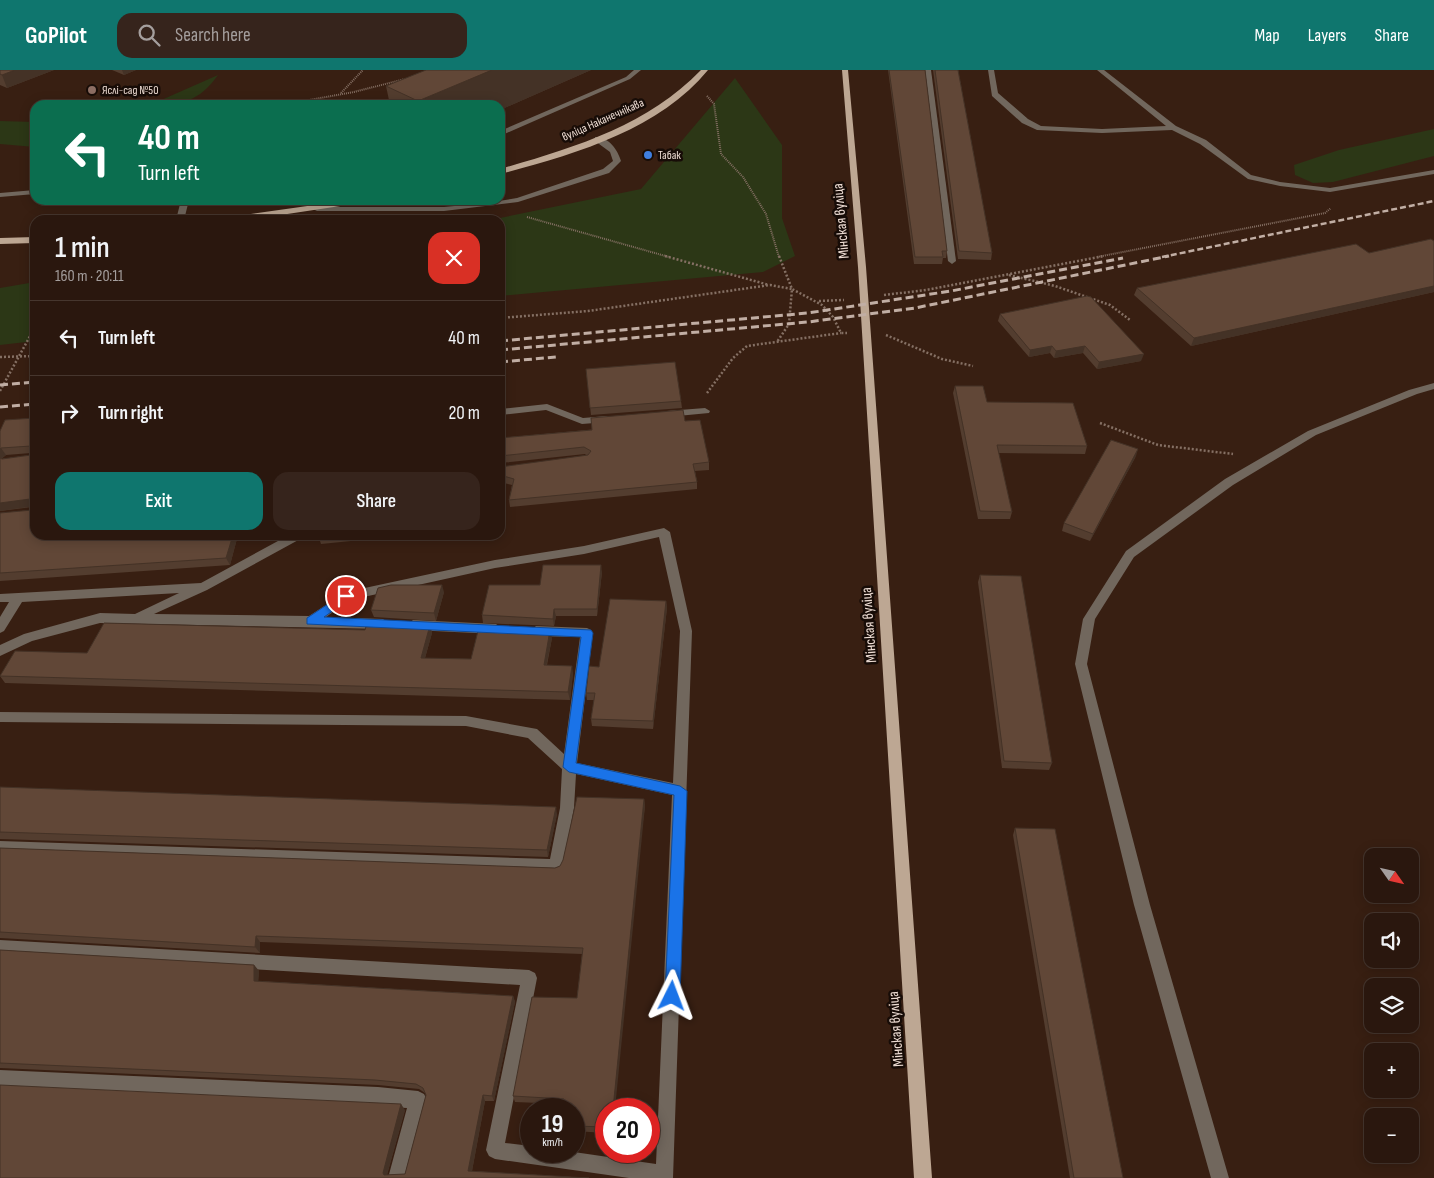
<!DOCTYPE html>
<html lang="en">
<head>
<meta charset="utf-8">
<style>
	body { margin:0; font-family:"Sofia Sans Condensed",sans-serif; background:#36241c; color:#f1f3f6; height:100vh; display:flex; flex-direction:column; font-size:19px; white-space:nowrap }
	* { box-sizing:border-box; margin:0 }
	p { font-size:16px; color:#a59f9e }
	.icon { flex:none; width:28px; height:28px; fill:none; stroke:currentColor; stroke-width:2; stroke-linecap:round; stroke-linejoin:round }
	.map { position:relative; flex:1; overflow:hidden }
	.panel { position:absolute; left:30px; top:145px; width:475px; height:325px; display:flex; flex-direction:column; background:#2a170e; border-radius:15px; box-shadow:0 2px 12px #0003,0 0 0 1px #46362e }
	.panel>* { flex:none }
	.top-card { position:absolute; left:30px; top:30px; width:475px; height:105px; border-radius:15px; box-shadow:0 2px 12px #0003,0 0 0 1px #46362e; background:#0b6e4f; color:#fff; overflow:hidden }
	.needle { width:32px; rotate:124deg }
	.controls { position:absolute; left:1364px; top:778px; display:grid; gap:10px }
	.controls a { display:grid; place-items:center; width:55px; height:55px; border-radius:10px; background:#2a170e; box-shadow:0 2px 12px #0003,0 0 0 1px #46362e; font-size:25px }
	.speed { position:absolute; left:520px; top:1028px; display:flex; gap:10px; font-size:25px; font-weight:700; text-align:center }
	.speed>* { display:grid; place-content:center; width:65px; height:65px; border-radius:50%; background:#2a170e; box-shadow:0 2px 12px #0003,0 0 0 1px #46362e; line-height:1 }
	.speed small { font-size:12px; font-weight:400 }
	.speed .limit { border:8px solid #d22; background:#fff; color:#111 }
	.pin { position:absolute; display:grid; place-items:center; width:42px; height:42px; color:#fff; margin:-21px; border:2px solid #fff; border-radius:50%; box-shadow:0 1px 5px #0007 }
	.me { position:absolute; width:55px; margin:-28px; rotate:3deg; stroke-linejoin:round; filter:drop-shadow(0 0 4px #0008) }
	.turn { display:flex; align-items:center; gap:18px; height:105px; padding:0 25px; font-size:22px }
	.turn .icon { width:65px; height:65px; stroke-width:2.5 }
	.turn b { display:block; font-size:35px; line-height:42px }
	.round { display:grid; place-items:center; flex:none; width:52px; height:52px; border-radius:15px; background:#36241c }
	.headline { display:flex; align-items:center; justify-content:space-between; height:85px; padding:0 25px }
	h1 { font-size:30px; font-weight:600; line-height:38px }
	.action { display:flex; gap:10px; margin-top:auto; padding:10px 25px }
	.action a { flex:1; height:58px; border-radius:15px; background:#0f766e; color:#fff; font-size:20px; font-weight:600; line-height:58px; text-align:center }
	.action a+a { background:#36241c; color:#f1f3f6 }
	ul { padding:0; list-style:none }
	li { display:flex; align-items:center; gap:15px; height:75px; padding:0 25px; border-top:1px solid #46362e }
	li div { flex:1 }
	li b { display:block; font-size:19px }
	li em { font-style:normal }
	header { display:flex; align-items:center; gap:30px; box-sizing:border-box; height:70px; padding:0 25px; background:#0f766e; color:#fff }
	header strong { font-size:24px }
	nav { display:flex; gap:28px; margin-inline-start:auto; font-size:18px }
	.search { width:350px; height:45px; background:#36241c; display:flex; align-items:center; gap:12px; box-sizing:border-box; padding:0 18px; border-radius:15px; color:#a59f9e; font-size:19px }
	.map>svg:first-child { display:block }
	.green { fill:#2c3716 }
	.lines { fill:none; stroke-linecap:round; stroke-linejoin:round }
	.path-far1 { stroke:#857064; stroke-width:2; stroke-dasharray:1 1; stroke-linecap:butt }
	.path { stroke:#857064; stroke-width:2.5; stroke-dasharray:2 2; stroke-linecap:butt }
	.minor { fill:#71675d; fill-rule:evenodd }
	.major { fill:#bda793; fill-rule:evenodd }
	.rail-far1 { stroke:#c1aea4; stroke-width:2.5; stroke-dasharray:6 3; stroke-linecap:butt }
	.rail { stroke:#c1aea4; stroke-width:3; stroke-dasharray:8 4; stroke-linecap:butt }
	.wall { fill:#533d2f; fill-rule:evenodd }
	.shaded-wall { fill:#443226 }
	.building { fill:#614737; stroke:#443226 }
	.route { fill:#1a73e8; stroke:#114b97 }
	.education-dot { fill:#8d6e63; stroke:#170c07; stroke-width:2 }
	.shop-dot { fill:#3f7fe0; stroke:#170c07; stroke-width:2 }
	.labels { text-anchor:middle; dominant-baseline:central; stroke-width:5; stroke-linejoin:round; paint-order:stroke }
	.far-poi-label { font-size:12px; fill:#eeddd4; stroke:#170c07; text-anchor:start }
	.far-street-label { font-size:12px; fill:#eeddd4; stroke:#170c07 }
	.street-label { font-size:15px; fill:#eeddd4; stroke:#170c07 }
</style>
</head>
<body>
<header>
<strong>GoPilot</strong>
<div class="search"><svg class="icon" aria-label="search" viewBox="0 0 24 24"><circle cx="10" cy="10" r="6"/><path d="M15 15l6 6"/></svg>Search here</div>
<nav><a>Map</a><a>Layers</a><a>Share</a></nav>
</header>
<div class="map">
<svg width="1434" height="1108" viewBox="0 0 1434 1108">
	<rect width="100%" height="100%" fill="#381f12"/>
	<g class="green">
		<path d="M218,5C199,32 181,35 150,35Z"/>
		<path d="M735,8L782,75V148L795,186L763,202L500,226V150H490L641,119Z"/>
		<path d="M0,51L35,52V77L0,74Z"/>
		<path d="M1434,59V86L1333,112L1313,113L1295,105L1294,95L1339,80Z"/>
		<path d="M35,212V271L0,275V218Z"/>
	</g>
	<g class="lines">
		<g class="path-far1">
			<path d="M341,23L363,0"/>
			<path d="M707,26L714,34L721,84L743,107L766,144L779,187"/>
			<path d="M281,35L354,22L405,9"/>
			<path d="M527,147L669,187"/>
			<path d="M1097,187L1325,143L1331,138"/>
		</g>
		<g class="path">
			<path d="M665,186L769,215"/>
			<path d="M779,186L792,219L822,235L833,247L841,263H847"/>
			<path d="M1009,205L1055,216L1110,235L1130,250"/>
			<path d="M884,225L926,220L1104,186"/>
			<path d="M819,231L844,230"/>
			<path d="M500,248L588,241L770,215L792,219L789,254L777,272"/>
			<path d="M886,265L942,289L973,296"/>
			<path d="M0,287L35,286"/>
			<path d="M0,321L35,257"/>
			<path d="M707,323L733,288L747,276L841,263"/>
			<path d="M1100,353L1158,375L1233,384"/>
		</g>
		<g class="minor">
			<path d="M634,0H641L630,9L500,66V61L626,7Z"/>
			<path d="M925,0H931L956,191L952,194L948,191Z"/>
			<path d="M988,0H994L998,23L1028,49L1041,56L1102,59L1166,56L1097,0H1104L1176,56L1206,70L1251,105L1280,112L1330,118L1434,100V104L1330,122L1280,116L1248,109L1200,74L1172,60L1102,63L1037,60L1022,53L992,26Z"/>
			<path d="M595,67C608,66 618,80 621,91L609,103L518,132L444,141H317L313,139L317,137H444L486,133L517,128L603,99L613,91L610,82L595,71Z"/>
			<path d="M35,120V124L0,127V123Z"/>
			<path d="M181,130H189L184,150H176Z"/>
			<path d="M1434,313V319L1417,324L1316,365L1233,415L1134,487L1095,549L1087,594L1150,835L1229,1108H1211L1134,835L1075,594L1083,549L1126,481L1225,409L1308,361L1409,320Z"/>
			<path d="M547,334L583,348L607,346L612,349L607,352L582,354L546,340L500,345V339Z"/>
			<path d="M705,338L710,341L709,343L667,347L662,344L667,341Z"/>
			<path d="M664,458L670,462L692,561L673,1108H629L495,1089L489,1086L486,1080L520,915L0,884V870L529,900L535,903L537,908L505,1073L531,1076V1081H567L656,1094L672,725L576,704L574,738L563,796L561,801L556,803L0,783V771L550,789L560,738L562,699L528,668L466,656L0,652V642L466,646L537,659L564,684L580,567L536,566L530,561L536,556L587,558L591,560L593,563L577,693L673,713L680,561L659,467L584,484L495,498L350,530L326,547L383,549L389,554L383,559L100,553L32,571L0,586V575L24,564L100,543L135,544L179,523L22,532L4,561L0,563V547L9,532H0V524L201,513L289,465H304L302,468L207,520L154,544L309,546L346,522L495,490L584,476Z"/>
			<path d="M413,550L496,554L502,559L496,564L413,560L407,555Z"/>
			<path d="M0,1000L378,1017L418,1021L424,1024L427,1030L406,1108H388L407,1038L0,1018Z"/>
		</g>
		<g class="major">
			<path d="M701,0H708C659,60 573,85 500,104V99C573,78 647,56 701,0Z"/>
			<path d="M842,0H848L866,197L932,1108H914L858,197Z"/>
			<path d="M350,130H371L367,132L247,150H226L230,147Z"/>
			<path d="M35,167V173L0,174V168Z"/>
		</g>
		<path class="rail-far1" d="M1162,187L1434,131"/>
		<g class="rail">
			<path d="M500,271L808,243L951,221L1123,188"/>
			<path d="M500,280L808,252L915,238L1169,186"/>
			<path d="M500,292L556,287"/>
			<path d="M0,315L35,312"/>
			<path d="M0,337L35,334"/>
		</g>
	</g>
	<g class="wall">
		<path d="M0,0H54L7,18L0,15Z"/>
		<path d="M112,0H136L124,5Z"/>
		<path d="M591,0L500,40V35H390L386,16Z"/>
		<path d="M888,0H925L947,181L946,188H943L942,194H914Z"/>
		<path d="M933,0H958L992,183L991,190L958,189Z"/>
		<path d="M1434,171V222L1191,276L1134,225L1137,218L1369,183Z"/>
		<path d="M1000,244L1141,291L1097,299L1083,283L1054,288L1050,283L1029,287L998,251Z"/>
		<path d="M586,299L681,331L682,338L591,345Z"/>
		<path d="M955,316L987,332L1087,376L1085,384L998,383L1012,442L1010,449H978L953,323Z"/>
		<path d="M685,351L709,392V400L695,401L697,412V419L510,437L509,430L512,415L500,412V397L587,386L585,384L500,393V368Z"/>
		<path d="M0,361L238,465L230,495L0,511V443L32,440V437L0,441ZM31,383V385L1,389L6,385Z"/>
		<path d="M1136,386L1090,471L1062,461L1064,453Z"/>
		<path d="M318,465H411L321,474Z"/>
		<path d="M602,502L597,546H556L554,556L483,553L482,545L540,515Z"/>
		<path d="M980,505L1052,693L1049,700L1002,698L978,512Z"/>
		<path d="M444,522L436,551L374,547L371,540Z"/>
		<path d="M666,531L667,538L653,659L592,656L591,649L594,630H587L586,623Z"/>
		<path d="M430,555L432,563L425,588L471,589L552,568L547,595L573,603L570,630L5,613L0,606L87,583L365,560Z"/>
		<path d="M0,717L557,744L548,787L0,769Z"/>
		<path d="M644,729L645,736L606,1039V1063L574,1061V1039L563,1034L515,1032L513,1026L577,928L582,884L260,872V883L0,868V778L555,798L560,796Z"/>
		<path d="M1015,758L1123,1108H1070L1013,765Z"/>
		<path d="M0,880L254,895L259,901L258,911L513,926L515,932L494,1031H485L472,1101L589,1108H0L405,1040L387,1105L405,1104L426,1025L425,1023L419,1019L378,1015L0,998Z"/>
	</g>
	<g class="shaded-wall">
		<path d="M15,0H54L7,18L2,5Z"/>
		<path d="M122,0H136L124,5Z"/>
		<path d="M492,0H591L500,40V35H419L418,31Z"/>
		<path d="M1434,216V222L1191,276L1194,268Z"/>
		<path d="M1052,276L1050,283L1029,287L1030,280Z"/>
		<path d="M1085,276L1083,283L1054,288L1056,281Z"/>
		<path d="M1144,284L1141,291L1097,299L1099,292Z"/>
		<path d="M1,378L6,385L0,390V379Z"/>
		<path d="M1138,379L1136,386L1090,471L1093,464Z"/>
		<path d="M30,429L35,436L0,441V433Z"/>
		<path d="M233,465H238L230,495L226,488Z"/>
		<path d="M601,495L602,502L597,546V539Z"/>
		<path d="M442,515L444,522L436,551L434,543Z"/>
		<path d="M666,531L667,538L653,659V651Z"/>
		<path d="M554,539L556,546L554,556L553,549Z"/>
		<path d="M430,555L432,563L423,595L421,588Z"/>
		<path d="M550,560L552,568L545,602L544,595Z"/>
		<path d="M572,596L573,603L570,630L568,622Z"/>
		<path d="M644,729L645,736L615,1039H613Z"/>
		<path d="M556,737L557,744L548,787L547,780Z"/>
		<path d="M256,866L260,872V883L255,877Z"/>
		<path d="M254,895L259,901L258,917L254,911Z"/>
		<path d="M513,926L515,932L494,1031L492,1026Z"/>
		<path d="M483,1025L485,1031L471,1106L468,1101Z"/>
		<path d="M401,1034L405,1040L386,1108L383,1103Z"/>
	</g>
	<g class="building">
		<path d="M0,0H15L2,5L0,4Z"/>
		<path d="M426,0H492L418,31L386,16Z"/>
		<path d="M889,0H925L947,181H942L943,187H915Z"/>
		<path d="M935,0H958L992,183L959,181Z"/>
		<path d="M1431,169L1434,171V216L1194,268L1137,218L1356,174L1369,183Z"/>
		<path d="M1087,226L1091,227L1144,284L1099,292L1085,276L1056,281L1052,276L1030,280L1000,244Z"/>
		<path d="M675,292L681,331L590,338L586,299Z"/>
		<path d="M955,316H983L987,332L1073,333L1087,376L997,375L1012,442L980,441Z"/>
		<path d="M683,340L685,351L700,350L709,392L693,394L697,412L509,430L514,409L500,405V397L588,385L591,381L584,377L500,386V368L592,360L591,348Z"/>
		<path d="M35,348V465H233L226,488L0,503V443L32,440V431L30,429L0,433V388L2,389L31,385L33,378L31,376L1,378L0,379V361L5,350Z"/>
		<path d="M1111,370L1138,379L1093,464L1064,453Z"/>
		<path d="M318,465H333L318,466Z"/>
		<path d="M543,495H601L597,539H554L553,549L482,545L489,515H540Z"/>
		<path d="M980,505L1021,506L1052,693L1004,691Z"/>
		<path d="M391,515H442L434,543L371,540L378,518Z"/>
		<path d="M610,529L666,531L653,651L591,649L595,623H586L589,596L599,597Z"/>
		<path d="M104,553L365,560L367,553L430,555L421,588L471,589L479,557L550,560L544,595L572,596L568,622L0,606L15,581L87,583Z"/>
		<path d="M0,717L556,737L547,780L0,762Z"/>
		<path d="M577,727L644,729L613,1039H606V1057L574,1056V1039H563L564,1029L513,1026L532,927L577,928L583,878L256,866L255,877L0,862V778L555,798L560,796L563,790Z"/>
		<path d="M1015,758L1055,759L1123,1108H1074Z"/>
		<path d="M0,880L254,895V911L513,926L492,1026L483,1025L468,1101L589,1108H0V1015L401,1034L383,1103L384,1105L405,1104L426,1025L423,1018L416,1014L375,1010L0,993Z"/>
	</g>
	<path class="route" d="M346,522L351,526L350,529L324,547L591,560L593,563L576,693L680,716L687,721L680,926L677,932L672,934L667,932L665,926L674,725L569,702L563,697L581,567L307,554V548Z"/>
	<circle class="education-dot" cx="92" cy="20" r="5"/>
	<circle class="shop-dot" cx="648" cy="85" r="5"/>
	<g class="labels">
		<g class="far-poi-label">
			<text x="102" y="20">Яслі-сад №50</text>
			<text x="658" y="85">Табак</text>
		</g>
		<g class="far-street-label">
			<text transform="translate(603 50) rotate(-24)">вуліца Наканечнікава</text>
		</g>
		<g class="street-label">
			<text transform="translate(841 151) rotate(-95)">Мінская вуліца</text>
			<text transform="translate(869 555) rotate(-94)">Мінская вуліца</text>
			<text transform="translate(896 959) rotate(-94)">Мінская вуліца</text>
		</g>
	</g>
</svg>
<div class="controls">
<a><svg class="needle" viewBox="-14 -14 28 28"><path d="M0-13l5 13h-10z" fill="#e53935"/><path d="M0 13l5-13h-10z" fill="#a59f9e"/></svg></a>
<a><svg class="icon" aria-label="sound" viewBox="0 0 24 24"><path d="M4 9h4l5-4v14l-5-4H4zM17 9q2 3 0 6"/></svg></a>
<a><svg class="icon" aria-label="layers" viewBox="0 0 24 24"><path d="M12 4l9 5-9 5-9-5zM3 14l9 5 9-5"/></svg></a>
<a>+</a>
<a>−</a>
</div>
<div class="speed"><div>19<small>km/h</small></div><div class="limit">20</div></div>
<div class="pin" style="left:346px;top:526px;background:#d93025"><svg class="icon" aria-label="arrive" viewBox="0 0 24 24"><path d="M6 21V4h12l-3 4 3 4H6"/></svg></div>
<svg class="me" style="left:672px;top:926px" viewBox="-20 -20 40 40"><path d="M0-17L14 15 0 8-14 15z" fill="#1a73e8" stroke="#fff" stroke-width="4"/></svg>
<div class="top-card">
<div class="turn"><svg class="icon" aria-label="left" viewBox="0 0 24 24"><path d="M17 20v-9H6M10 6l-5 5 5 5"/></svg><div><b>40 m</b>Turn left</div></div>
</div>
<section class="panel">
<div class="headline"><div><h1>1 min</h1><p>160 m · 20:11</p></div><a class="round" style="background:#d93025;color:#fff"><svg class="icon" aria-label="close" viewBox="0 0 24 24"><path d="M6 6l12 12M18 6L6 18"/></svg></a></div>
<ul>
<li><svg class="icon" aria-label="left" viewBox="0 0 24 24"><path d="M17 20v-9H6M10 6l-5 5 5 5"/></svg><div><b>Turn left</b></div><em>40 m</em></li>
<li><svg class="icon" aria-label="right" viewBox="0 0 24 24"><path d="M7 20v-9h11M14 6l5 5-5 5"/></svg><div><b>Turn right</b></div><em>20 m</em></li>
</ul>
<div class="action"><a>Exit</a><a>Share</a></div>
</section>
</div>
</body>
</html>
